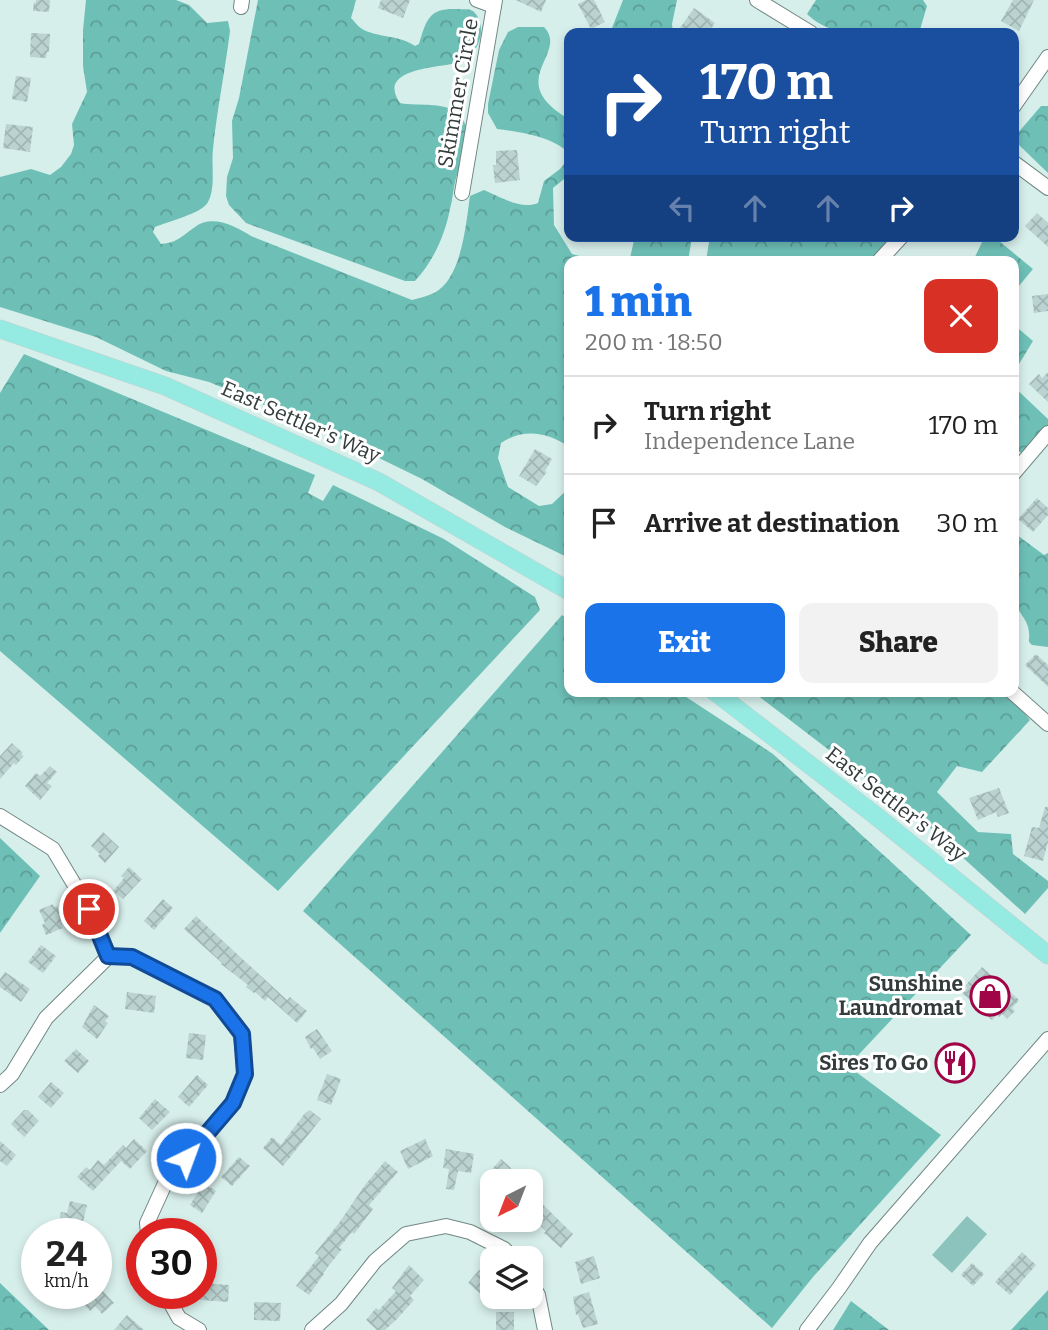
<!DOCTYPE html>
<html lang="en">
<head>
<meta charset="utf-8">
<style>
	body { margin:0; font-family:Bitter,serif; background:#f2f2f2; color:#222; height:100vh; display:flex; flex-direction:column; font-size:26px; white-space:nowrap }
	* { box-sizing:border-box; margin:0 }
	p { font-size:23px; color:#767676 }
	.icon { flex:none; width:38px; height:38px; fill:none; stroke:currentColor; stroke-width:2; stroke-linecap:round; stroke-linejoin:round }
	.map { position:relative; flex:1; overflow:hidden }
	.drawer { position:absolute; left:564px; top:256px; width:455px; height:441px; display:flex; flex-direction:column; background:#fff; border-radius:14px; box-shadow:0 4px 10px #0003 }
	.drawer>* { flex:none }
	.guide { position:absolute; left:564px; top:28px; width:455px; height:214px; border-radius:14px; box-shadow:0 4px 10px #0003; background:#1a4fa0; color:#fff; overflow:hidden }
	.needle { width:46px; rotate:222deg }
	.fabs { position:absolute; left:480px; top:1169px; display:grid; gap:14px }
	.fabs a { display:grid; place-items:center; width:63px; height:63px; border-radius:14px; background:#fff; box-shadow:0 4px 10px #0003; font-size:35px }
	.speed { position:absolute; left:21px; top:1218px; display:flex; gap:14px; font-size:35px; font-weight:700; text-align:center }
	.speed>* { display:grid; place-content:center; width:91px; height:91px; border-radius:50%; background:#fff; box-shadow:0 4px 10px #0003; line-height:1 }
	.speed small { font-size:18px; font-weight:400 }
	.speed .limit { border:10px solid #d22; background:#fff; color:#111 }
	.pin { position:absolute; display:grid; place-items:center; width:60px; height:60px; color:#fff; margin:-30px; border:4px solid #fff; border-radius:50%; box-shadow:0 2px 7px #0007 }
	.me { position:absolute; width:77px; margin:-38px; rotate:42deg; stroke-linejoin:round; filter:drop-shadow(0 0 5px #0008) }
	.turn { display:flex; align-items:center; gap:24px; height:147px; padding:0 21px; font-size:32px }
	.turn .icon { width:91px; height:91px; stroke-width:2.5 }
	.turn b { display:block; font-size:49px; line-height:60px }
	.lanes { display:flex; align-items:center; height:66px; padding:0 21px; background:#0003; justify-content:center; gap:35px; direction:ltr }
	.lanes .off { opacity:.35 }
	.round { display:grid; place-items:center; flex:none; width:74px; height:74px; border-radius:14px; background:#f2f2f2 }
	.overview { display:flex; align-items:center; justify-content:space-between; height:119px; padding:0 21px }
	h1 { font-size:42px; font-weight:800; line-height:52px; color:#1a73e8 }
	.primary-button { display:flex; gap:14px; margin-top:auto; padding:14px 21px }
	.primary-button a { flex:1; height:80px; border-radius:14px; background:#1a73e8; color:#fff; font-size:28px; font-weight:800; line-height:80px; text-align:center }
	.primary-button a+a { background:#f2f2f2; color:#222 }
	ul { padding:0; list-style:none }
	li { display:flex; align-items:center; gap:21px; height:98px; padding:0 21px; border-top:2px solid #e0e0e0 }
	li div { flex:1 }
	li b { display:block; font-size:26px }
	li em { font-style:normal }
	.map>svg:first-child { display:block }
	.grass { fill:#8cc3bc }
	.forest { fill:url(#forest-crowns) }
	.building { fill:url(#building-cross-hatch) }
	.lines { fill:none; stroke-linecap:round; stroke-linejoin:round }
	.minor-casing { stroke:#708783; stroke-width:16 }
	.major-casing { stroke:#ced0d0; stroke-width:19 }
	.minor { stroke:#fff; stroke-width:14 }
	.major { stroke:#95eae2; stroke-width:18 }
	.route-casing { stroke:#114b97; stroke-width:18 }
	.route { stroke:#1a73e8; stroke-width:12 }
	.labels { text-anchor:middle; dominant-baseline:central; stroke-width:6; stroke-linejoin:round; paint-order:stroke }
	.street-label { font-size:21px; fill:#333c3b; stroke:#fff }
	.poi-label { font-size:21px; font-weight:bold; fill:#333c3b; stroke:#fff; text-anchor:end }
</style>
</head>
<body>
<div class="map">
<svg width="1048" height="1330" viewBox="0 0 1048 1330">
	<defs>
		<pattern id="forest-crowns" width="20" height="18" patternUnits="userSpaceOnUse" patternTransform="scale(1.75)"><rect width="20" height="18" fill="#6ec0b7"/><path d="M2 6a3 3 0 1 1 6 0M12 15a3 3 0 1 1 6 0" fill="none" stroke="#5b9d96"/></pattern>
		<pattern id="building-cross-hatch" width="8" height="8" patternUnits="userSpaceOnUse" patternTransform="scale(1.75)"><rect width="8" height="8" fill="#bbd3d0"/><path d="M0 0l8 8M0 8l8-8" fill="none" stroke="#a1b6b4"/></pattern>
	</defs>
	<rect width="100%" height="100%" fill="#d7efeb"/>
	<path class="grass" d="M967,1216L987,1234L952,1273L932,1255Z"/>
	<g class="forest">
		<path d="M86,0H176L189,5L207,23L228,21L230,31C225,71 217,110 213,149C211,165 216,187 208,202C203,213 167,222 155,227L153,232L161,244C177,243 182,236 195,227C212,214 235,226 251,236L412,300C419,298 428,296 434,293C462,279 466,223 470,196L484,190C500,197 521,210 538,203L544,181L560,169L569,158V175L553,188L554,225L572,254L598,261L630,258L635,236L692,237L688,261H569V447C548,432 523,428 501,443L498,458L508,487L539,506L552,504L569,488V558L505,527L422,479L303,421L209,382L166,371L96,337L0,307V177L31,169L50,175L61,167L71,154L74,145L72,124L87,92L83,66V30Z"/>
		<path d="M258,0H356L351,18C355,22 359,28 364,30C381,38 399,35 415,46L419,44C427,17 430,8 458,9C463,10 470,8 474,12C489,27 478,55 461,62C442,68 375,67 400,103C418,107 449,100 461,117C464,120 469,132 469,137C469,149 460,166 456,178C453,188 453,199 450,209C445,235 433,262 415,281H405L246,223L229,205L226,196L227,177L233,158L232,121L239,98Z"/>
		<path d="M623,0H677L672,24L673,33H610Z"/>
		<path d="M816,0H923L927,6L919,33C882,33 835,42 807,14Z"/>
		<path d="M518,27H544C570,54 502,80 569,119V153C551,136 521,132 497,129L488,113V104L499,50L508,32Z"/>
		<path d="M1041,106H1048V173L1019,145L1017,134Z"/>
		<path d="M710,236H894L872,261H706Z"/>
		<path d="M985,236H993L1033,269L1013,293V261H973Z"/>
		<path d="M1013,324L1033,341L1013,374Z"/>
		<path d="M24,354L315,475L308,493L323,501L333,485L444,539L535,597L540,610L278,891L0,651V393Z"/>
		<path d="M1013,386L1048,419V429L1023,454L1013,448Z"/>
		<path d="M1013,532L1044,555L1048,553V647L1032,645L1029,642C1031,619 1020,618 1014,600C1010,586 1013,549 1013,532Z"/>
		<path d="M562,615L569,620V691H677L773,754L971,935L848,1066L941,1135L813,1277L772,1328L303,911Z"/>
		<path d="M752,691H1006L1030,720L982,772L957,766L937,792L978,832L1011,834L1013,854L1048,881V888L1025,914L927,825Z"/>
		<path d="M0,838L40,876L0,933Z"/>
		<path d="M0,1283L49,1330H0Z"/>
		<path d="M1048,1290V1330H1011Z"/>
		<path d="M851,1301L889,1330H833Z"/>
	</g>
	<g class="building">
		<path d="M36,0H50L49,12L33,11L34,2L36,3Z"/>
		<path d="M381,0H410L403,18L378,8Z"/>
		<path d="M516,0H546L541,12Z"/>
		<path d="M586,0H594L605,22L591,29L578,4Z"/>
		<path d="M1013,0H1034L1019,31L1001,21Z"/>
		<path d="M694,8L715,23L708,33H688L680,28Z"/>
		<path d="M31,33L50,34L49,52H47L46,58L30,57Z"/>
		<path d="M16,76L31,78L27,102L12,99Z"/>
		<path d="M6,124L33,127L30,152L3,148Z"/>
		<path d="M517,150L520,180L495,183L493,165H496V151Z"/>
		<path d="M1037,213L1048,223V247L1025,226Z"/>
		<path d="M1048,294V311L1034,313L1032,296Z"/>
		<path d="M1048,372V402L1029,384L1039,374L1042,378Z"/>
		<path d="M535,449L552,459L545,471L547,472L536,486L519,476Z"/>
		<path d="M1037,498L1048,508V515L1033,532L1018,519Z"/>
		<path d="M1036,654L1048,665V687L1025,665Z"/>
		<path d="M12,743L23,753L21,755L24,756L16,765L14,763L0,779V756Z"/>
		<path d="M50,766L57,772L47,783L52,786L40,800L25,786L36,773L40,776Z"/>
		<path d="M999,788L1009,813L998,817L996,812L978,820L969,798Z"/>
		<path d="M1045,807H1048V842L1043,861L1024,856L1032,827L1039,828Z"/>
		<path d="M103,832L119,847L105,863L98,856L100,854L91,846Z"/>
		<path d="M129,867L142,879L123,899L113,891L124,878L121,876Z"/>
		<path d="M163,899L173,908L154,930L144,921Z"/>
		<path d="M53,904L54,907L57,906L63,928L46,935L42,925L45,923L39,910Z"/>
		<path d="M196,916L287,1000L290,997L307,1011L297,1023L268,997L265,1001L255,992L254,993L246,987L248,985L221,964L222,963L184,929Z"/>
		<path d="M41,945L56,956L43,973L28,962Z"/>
		<path d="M982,967L1019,1000L1012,1008L1015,1011L1007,1019L1002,1014L999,1017L997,1015L992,1020L962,993L967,988L965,986Z"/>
		<path d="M5,972L30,989L21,1002L0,987V979Z"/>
		<path d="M127,992L156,996L154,1013L125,1009Z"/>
		<path d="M94,1005L109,1016L105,1021L108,1023L97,1039L82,1027Z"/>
		<path d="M317,1029L332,1051L320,1059L313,1048L311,1049L305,1037Z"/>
		<path d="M189,1033L206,1035L203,1060L186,1058Z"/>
		<path d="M958,1047L969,1058L970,1061L960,1072L958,1070L953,1076L941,1066L955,1048Z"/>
		<path d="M76,1049L89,1061L78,1073L64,1061Z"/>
		<path d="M327,1074L341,1079L331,1105L317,1100Z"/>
		<path d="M197,1075L208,1085L189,1107L178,1097Z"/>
		<path d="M51,1082L64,1093L51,1108L38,1097Z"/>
		<path d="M155,1099L170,1112L152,1130L139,1118Z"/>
		<path d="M24,1110H28L39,1121L24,1137L11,1124Z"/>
		<path d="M310,1110L321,1119L283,1166L263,1148L272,1137L281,1145L305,1113Z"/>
		<path d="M134,1139L147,1151L130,1169L121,1161L93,1191L77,1177L86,1167L90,1170L98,1160L104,1165L123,1145L126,1148Z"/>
		<path d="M425,1139L433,1156L408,1169L400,1151Z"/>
		<path d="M0,1141L16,1155L7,1166L0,1161Z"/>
		<path d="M446,1149L474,1154L471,1173L458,1171L454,1190L446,1189L449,1169L443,1168Z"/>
		<path d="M239,1157L250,1166L232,1186L221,1177Z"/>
		<path d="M501,1159L511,1168L508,1173L517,1181H489L494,1176L487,1175Z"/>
		<path d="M385,1161L398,1172L369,1205L373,1209L354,1234L352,1232L339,1248L342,1249L323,1273L324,1274L309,1295L296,1286L319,1256L315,1253L339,1223L365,1185Z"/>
		<path d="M204,1183L216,1191L202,1213L190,1205Z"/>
		<path d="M530,1192L573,1234L561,1248L544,1233L546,1231L530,1217Z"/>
		<path d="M70,1201L87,1205L81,1231L58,1225L61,1212L67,1213Z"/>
		<path d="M1022,1252L1036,1265L1010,1295L995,1282Z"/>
		<path d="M594,1256L600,1278L581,1284L575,1262Z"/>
		<path d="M972,1263L984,1274L973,1286L961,1275Z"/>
		<path d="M409,1265L424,1280L410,1296L414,1300L397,1319L385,1330H377L366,1320L376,1308L379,1310L396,1291L392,1288Z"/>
		<path d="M479,1270L492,1277V1304L468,1283Z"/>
		<path d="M201,1283L229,1285L228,1302L200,1300Z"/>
		<path d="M96,1284L114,1303L102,1314L95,1306L90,1311L80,1300L88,1293H96Z"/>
		<path d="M589,1292L598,1324L583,1328L578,1314L576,1315L573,1297Z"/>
		<path d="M254,1302L281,1303L280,1321L254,1320Z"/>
		<rect x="496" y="1312" width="18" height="18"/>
		<path d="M127,1315L144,1330H114Z"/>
	</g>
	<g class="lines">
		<g class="minor-casing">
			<g id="minor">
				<path d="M477,0L494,6"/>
				<path d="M757,0L811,33"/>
				<path d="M241,7L242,0"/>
				<path d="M1013,107L1048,57"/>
				<path d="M1013,162L1048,188"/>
				<path d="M462,193L495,0"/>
				<path d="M879,261L902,236"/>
				<path d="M1013,474L1048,433"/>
				<path d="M1011,691L1048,724"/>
				<path d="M0,816L53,849L89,909L109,956"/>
				<path d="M0,1085L12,1074L46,1018L109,956L132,957L215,999L241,1034L245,1074L233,1103L168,1177L147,1223L148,1234"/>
				<path d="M530,1280L538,1295L545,1330"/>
				<path d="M165,1293L179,1318L199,1330"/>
				<path d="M312,1330L341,1304L375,1261L406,1234L446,1226L470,1232L504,1249L513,1258"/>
				<path d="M807,1330L839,1288L870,1243L1048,1039"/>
			</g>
		</g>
		<g class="major-casing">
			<g id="major">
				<path d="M0,329L165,386L379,482L569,591"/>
				<path d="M714,691L876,816L1048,955"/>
			</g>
		</g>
		<use href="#minor" class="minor"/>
		<use href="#major" class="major"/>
	</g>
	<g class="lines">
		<g class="route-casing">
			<path id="route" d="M89,909L108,956L132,957L215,999L242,1034L245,1074L233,1103L186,1158"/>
		</g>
		<use href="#route" class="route"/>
	</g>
	<defs>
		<g id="shop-ring" transform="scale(2.0125)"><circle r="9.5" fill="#fff" stroke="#a00547" stroke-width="1.5"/><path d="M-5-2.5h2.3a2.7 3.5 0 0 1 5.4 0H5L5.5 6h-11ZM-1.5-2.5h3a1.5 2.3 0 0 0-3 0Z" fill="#a00547"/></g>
		<g id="restaurant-ring" transform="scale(2.0125)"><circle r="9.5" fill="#fff" stroke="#a00547" stroke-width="1.5"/><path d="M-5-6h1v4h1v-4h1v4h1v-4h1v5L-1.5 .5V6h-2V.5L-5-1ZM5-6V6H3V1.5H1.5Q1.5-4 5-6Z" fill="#a00547"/></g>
	</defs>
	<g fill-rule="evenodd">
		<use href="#shop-ring" x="990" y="996"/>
		<use href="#restaurant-ring" x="955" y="1063"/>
	</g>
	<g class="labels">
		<g class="street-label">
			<text transform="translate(458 93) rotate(-80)">Skimmer Circle</text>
			<text transform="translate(301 422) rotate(24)">East Settler's Way</text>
			<text transform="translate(896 804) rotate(38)">East Settler's Way</text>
		</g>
		<g class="poi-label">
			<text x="963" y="984">Sunshine<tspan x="963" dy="24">Laundromat</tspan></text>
			<text x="928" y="1063">Sires To Go</text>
		</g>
	</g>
</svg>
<div class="fabs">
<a><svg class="needle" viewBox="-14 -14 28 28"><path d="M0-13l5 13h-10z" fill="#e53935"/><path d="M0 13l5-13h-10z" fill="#767676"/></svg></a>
<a><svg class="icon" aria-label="layers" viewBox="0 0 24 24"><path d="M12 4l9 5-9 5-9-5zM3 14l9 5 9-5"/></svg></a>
</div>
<div class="speed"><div>24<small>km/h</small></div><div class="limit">30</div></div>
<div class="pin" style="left:89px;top:909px;background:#d93025"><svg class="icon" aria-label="arrive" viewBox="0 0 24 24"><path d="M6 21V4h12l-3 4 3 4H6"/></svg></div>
<svg class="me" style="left:186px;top:1158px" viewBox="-20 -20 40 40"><circle r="17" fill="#1a73e8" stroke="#fff" stroke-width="3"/><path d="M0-11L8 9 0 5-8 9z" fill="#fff"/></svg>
<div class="guide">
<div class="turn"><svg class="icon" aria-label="right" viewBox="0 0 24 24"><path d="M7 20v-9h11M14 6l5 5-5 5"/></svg><div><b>170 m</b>Turn right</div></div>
<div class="lanes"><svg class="icon off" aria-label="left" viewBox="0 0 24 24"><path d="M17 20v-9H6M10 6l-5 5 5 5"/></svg><svg class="icon off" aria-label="ahead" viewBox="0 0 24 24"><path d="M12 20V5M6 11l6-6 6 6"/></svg><svg class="icon off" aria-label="ahead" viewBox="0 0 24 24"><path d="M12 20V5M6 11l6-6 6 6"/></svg><svg class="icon" aria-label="right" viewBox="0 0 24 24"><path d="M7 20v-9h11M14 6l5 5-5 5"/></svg></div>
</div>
<section class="drawer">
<div class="overview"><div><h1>1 min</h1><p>200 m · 18:50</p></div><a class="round" style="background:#d93025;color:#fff"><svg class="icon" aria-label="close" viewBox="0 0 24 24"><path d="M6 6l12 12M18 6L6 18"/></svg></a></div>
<ul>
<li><svg class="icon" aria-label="right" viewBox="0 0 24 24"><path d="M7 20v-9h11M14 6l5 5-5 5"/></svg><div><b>Turn right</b><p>Independence Lane</p></div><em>170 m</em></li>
<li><svg class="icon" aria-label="arrive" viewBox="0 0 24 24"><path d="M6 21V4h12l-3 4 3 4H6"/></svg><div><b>Arrive at destination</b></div><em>30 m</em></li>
</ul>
<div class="primary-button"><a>Exit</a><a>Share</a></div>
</section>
</div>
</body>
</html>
